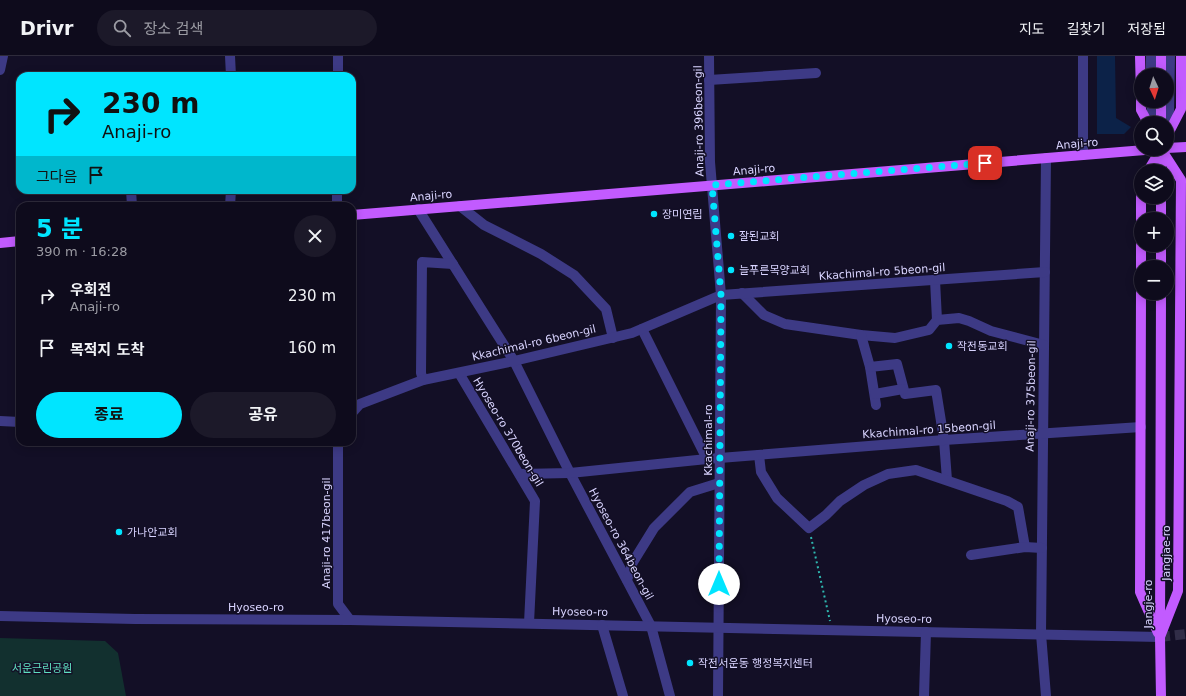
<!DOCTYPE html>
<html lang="ko">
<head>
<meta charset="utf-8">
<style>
	body { margin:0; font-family:"DejaVu Sans","Noto Sans KR",sans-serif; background:#1c1929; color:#f1f3f6; height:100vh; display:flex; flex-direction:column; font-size:15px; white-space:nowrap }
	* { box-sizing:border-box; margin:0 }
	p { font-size:13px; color:#9b9ba3 }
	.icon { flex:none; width:22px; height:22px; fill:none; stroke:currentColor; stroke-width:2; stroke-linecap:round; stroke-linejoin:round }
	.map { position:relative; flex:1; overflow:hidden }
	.drawer { position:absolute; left:16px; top:146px; width:340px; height:244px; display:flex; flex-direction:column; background:#0e0b1c; border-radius:12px; box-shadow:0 2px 10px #0003,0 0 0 1px #2e2b3b }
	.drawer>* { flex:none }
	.top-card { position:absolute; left:16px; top:16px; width:340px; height:122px; border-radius:12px; box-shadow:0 2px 10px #0003,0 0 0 1px #2e2b3b; background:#00e5ff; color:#111; overflow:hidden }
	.needle { width:26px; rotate:176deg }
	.fabs { position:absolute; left:1134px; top:12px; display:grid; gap:8px }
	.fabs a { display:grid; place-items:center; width:40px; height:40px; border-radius:50%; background:#0e0b1c; box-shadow:0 2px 10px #0003,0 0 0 1px #2e2b3b; font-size:20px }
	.pin { position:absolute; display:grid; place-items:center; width:34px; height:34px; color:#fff; margin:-17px; border-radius:8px; box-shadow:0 2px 6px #0006 }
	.me { position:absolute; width:44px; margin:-22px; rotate:0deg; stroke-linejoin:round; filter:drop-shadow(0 0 3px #0008) }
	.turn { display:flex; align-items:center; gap:14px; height:84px; padding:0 20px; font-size:18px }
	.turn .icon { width:52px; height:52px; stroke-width:2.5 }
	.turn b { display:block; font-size:28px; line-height:34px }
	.then { display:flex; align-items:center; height:38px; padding:0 20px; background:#0003; gap:8px; font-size:15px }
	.round { display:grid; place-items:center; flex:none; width:42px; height:42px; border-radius:21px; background:#1c1929 }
	.head { display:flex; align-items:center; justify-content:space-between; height:68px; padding:0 20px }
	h1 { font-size:24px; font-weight:700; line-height:30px; color:#00e5ff }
	.action { display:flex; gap:8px; margin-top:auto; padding:8px 20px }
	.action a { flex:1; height:46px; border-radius:24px; background:#00e5ff; color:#111; font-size:16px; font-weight:700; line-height:46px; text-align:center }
	.action a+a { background:#1c1929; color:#f1f3f6 }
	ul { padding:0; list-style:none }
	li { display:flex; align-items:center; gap:12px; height:52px; padding:0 20px }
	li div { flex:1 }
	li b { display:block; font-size:15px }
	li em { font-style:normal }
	header { display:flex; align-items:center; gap:24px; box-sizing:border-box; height:56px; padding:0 20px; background:#0e0b1c; border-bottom:1px solid #2e2b3b }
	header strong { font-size:19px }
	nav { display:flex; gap:22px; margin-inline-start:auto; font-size:14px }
	.search { width:280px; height:36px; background:#1c1929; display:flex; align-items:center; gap:10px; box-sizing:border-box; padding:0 14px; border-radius:22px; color:#9b9ba3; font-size:15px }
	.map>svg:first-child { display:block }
	.green { fill:#12302f }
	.water { fill:#0c2248 }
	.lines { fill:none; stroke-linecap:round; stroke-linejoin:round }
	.minor-tunnel { stroke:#312d47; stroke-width:10; stroke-dasharray:10 5; stroke-linecap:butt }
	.path { stroke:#2fb8b0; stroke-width:2; stroke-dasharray:2 3; stroke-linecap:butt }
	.minor { stroke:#3d3a85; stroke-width:10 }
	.major { stroke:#c25bff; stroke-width:10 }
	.route { stroke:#00e5ff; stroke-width:7; stroke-dasharray:0 12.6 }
	.poi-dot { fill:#00e5ff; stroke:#130f26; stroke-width:1.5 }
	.labels { text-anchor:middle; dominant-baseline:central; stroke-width:3; stroke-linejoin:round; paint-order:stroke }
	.street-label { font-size:11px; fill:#d9d4ff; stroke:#130f26 }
	.poi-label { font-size:11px; fill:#d9d4ff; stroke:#130f26; text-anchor:start }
	.park-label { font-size:11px; fill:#5fe0c0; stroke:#130f26 }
</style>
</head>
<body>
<header>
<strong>Drivr</strong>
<div class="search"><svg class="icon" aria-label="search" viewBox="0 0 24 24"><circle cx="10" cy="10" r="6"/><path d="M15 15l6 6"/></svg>장소 검색</div>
<nav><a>지도</a><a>길찾기</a><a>저장됨</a></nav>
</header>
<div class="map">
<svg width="1186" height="640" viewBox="0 0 1186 640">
	<rect width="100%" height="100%" fill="#130f26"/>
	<path class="green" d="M0,582L105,585L118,597L126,640H0Z"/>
	<path class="water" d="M1097,0H1115L1116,62L1131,71L1124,78H1097Z"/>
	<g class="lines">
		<path class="minor-tunnel" d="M1160,581L1186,578"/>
		<path class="path" d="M811,481L830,565"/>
		<g class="minor">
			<path d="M230,0L231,20"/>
			<path d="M709,0L710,106L721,239L718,640"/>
			<path d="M1151,0V19"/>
			<path d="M0,14L3,0"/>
			<path d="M338,20V0"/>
			<path d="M709,24L816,17"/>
			<path d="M1151,45L1152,55L1155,67"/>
			<path d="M1167,67L1169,55L1170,0"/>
			<path d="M1083,99V0"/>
			<path d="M1046,102L1041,578L1046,640"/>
			<path d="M131,134L132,150"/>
			<path d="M230,150L231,134"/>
			<path d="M337,150V134"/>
			<path d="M460,150L484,169L541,198L574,219L606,253L613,282"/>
			<path d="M418,153L514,305L570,417L651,570L670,640"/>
			<path d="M935,224L937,264"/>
			<path d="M742,237L764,259L785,268L861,279L895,282L929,274L937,264L959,262L969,265L991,275L1044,289"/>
			<path d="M642,273L707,403"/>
			<path d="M861,279L870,311L876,349"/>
			<path d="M870,311L897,308L905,338L936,334L944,384L947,424"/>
			<path d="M459,317L535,445L529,567"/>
			<path d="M423,324L421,317L422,206L453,208"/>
			<path d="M875,338L903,333"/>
			<path d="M352,357L360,348L423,324L514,305L632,277L721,239L1045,216"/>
			<path d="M0,365L20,366"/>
			<path d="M338,386V548L350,564"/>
			<path d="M759,399L761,416L777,442L809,472L826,459L840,445L864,429L888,418L916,414L1007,445L1018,451L1025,491"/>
			<path d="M520,418L570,417L707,403L944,384L1141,371"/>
			<path d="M971,499L1025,491L1042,492"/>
			<path d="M627,524L633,506L654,472L690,436L719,427"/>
			<path d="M0,560L135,563L350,564L1160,581"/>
			<path d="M602,569L623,640"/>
			<path d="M924,640L926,576"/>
		</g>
		<g class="major">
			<path d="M1140,0L1141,41"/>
			<path d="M1161,19V0"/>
			<path d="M1141,45V54L1148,67"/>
			<path d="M1161,67V45"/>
			<path d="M1167,80L1181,53V0"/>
			<path d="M1167,92L1186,91"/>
			<path d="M1148,115L1161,93"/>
			<path d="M1161,115V93"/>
			<path d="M352,159L1157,93"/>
			<path d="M1141,163V141"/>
			<path d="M1161,163V141"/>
			<path d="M0,187L20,185"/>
			<path d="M1141,211V189"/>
			<path d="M1161,211V189"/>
			<path d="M1141,237L1140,536L1158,577"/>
			<path d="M1161,237L1160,581L1161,640"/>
			<path d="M1160,581L1178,535L1181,124L1161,93"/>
		</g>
	</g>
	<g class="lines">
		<path class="route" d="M719,528L721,239L712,129L985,107"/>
	</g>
	<g class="poi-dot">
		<circle cx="654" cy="158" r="4"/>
		<circle cx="731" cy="180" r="4"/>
		<circle cx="731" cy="214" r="4"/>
		<circle cx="949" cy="290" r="4"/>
		<circle cx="119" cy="476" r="4"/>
		<circle cx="690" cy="607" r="4"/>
	</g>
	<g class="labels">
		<g class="street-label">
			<text transform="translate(699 65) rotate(-91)">Anaji-ro 396beon-gil</text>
			<text transform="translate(1077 88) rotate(-5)">Anaji-ro</text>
			<text transform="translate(754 114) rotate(-5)">Anaji-ro</text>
			<text transform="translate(431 140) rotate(-5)">Anaji-ro</text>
			<text transform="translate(882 216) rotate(-4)">Kkachimal-ro 5beon-gil</text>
			<text transform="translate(534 287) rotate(-13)">Kkachimal-ro 6beon-gil</text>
			<text transform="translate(1031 340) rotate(-89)">Anaji-ro 375beon-gil</text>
			<text transform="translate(929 374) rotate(-4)">Kkachimal-ro 15beon-gil</text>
			<text transform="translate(508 376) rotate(59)">Hyoseo-ro 370beon-gil</text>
			<text transform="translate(708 384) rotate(-90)">Kkachimal-ro</text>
			<text transform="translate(326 477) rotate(-90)">Anaji-ro 417beon-gil</text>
			<text transform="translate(621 488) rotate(62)">Hyoseo-ro 364beon-gil</text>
			<text transform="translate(1166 497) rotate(-90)">Jangjae-ro</text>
			<text transform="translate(1148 548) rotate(-90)">Jangje-ro</text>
			<text x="256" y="551">Hyoseo-ro</text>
			<text transform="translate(580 556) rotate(1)">Hyoseo-ro</text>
			<text transform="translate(904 563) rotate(1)">Hyoseo-ro</text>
		</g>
		<g class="poi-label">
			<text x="662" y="158">장미연립</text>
			<text x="739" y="180">잘된교회</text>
			<text x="739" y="214">늘푸른목양교회</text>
			<text x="957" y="290">작전동교회</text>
			<text x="127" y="476">가나안교회</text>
			<text x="698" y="607">작전서운동 행정복지센터</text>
		</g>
		<g class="park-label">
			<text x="42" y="612">서운근린공원</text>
		</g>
	</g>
</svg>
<div class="fabs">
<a><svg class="needle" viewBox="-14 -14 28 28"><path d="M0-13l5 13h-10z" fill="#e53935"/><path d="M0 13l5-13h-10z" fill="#9b9ba3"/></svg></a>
<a><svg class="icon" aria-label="search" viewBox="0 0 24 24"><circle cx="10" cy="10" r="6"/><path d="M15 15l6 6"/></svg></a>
<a><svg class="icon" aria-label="layers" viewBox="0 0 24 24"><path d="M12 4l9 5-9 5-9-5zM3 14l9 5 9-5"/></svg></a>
<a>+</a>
<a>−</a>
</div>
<div class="pin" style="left:985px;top:107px;background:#d93025"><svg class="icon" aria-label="arrive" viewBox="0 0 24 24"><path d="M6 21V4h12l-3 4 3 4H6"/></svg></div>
<svg class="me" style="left:719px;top:528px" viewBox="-20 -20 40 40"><circle r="19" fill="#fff"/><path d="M0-13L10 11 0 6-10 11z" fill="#00e5ff"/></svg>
<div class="top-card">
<div class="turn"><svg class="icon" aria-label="right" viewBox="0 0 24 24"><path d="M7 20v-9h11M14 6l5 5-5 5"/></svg><div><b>230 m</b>Anaji-ro</div></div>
<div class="then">그다음<svg class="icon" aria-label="arrive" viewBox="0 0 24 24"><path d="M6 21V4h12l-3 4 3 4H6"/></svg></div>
</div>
<section class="drawer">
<div class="head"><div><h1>5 분</h1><p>390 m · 16:28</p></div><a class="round"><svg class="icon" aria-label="close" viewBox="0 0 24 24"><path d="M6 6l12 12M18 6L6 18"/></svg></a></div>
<ul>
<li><svg class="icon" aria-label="right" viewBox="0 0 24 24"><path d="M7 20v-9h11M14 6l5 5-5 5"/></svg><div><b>우회전</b><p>Anaji-ro</p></div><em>230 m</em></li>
<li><svg class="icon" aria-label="arrive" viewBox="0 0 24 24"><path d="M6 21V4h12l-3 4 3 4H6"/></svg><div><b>목적지 도착</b></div><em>160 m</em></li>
</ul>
<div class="action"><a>종료</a><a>공유</a></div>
</section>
</div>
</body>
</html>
